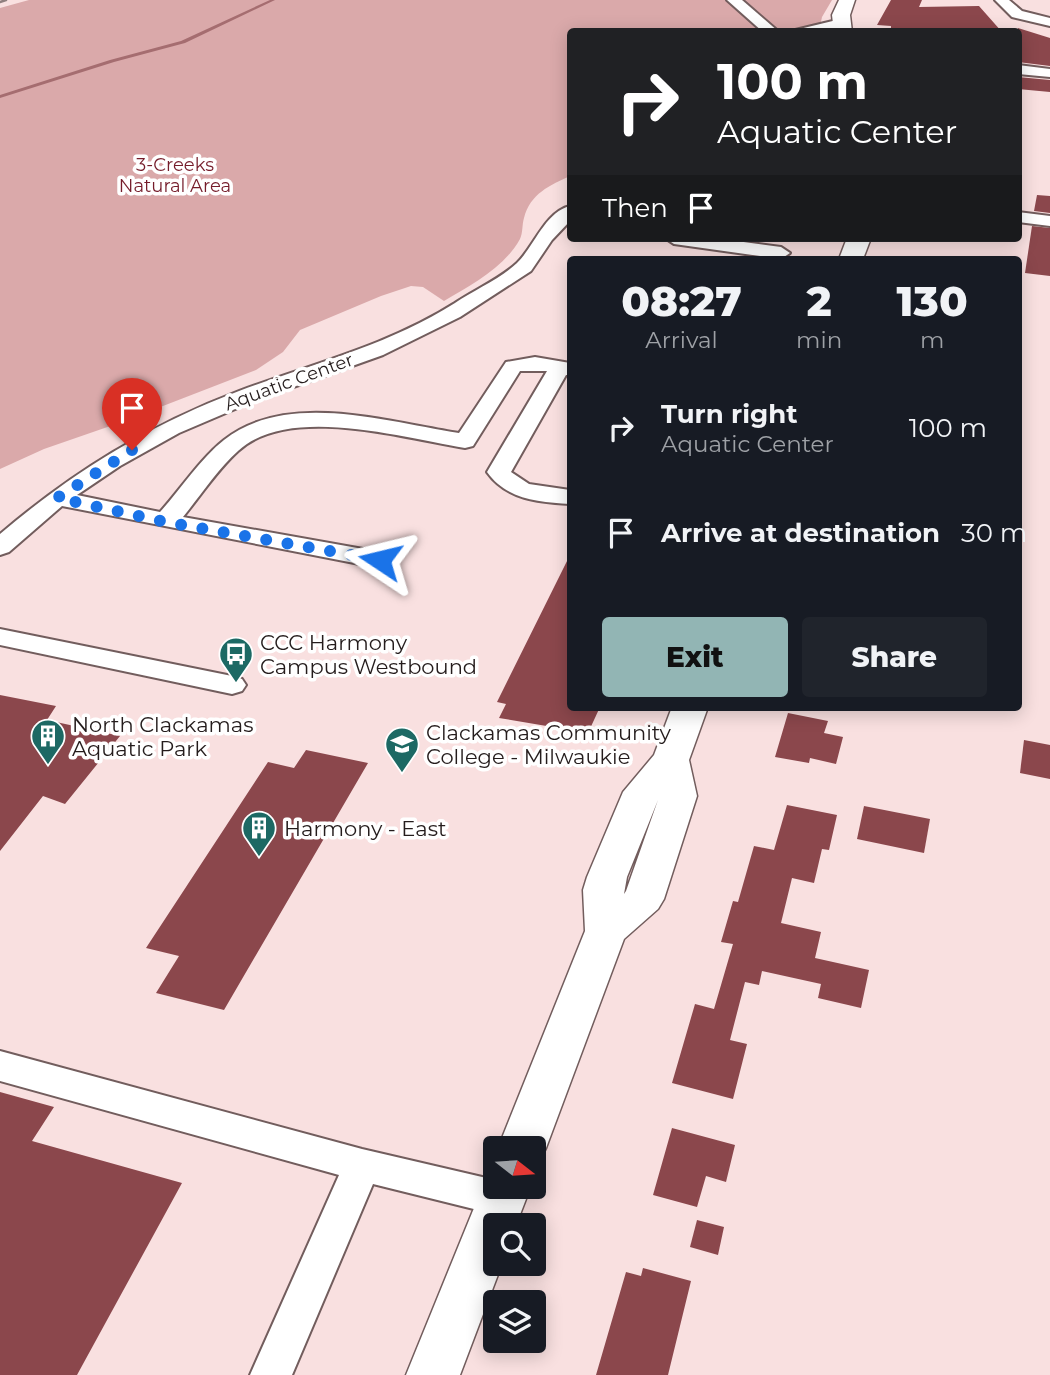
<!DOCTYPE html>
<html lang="en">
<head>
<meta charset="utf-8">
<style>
	body { margin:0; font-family:Montserrat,sans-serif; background:#20242c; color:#f1f3f6; height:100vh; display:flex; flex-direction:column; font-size:26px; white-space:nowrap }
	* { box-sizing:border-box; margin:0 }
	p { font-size:23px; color:#9ea1a6 }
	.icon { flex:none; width:38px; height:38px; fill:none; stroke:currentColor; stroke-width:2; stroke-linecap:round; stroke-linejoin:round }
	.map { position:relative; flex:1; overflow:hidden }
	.drawer { position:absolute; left:567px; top:256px; width:455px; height:455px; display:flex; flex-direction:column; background:#171b24; border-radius:7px; box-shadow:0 4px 18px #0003 }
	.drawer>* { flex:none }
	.hud { position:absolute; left:567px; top:28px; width:455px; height:214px; border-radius:7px; box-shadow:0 4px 18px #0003; background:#202124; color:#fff; overflow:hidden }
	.needle { width:46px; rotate:107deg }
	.controls { position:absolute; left:483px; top:1136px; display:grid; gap:14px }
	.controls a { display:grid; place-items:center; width:63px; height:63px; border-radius:7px; background:#171b24; box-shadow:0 4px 18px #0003; font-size:35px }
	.pin { position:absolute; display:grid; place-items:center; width:60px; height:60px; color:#fff; margin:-72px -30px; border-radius:50% 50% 50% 0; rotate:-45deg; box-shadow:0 0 7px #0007 }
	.pin .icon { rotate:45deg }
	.me { position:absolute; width:77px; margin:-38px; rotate:280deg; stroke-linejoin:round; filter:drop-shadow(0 0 5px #0008) }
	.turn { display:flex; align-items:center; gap:24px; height:147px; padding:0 35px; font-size:32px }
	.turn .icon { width:91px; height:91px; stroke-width:2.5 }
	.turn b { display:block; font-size:49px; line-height:60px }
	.then { display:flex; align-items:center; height:66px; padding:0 35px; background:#0003; gap:14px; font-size:26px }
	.eta { display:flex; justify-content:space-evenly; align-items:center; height:119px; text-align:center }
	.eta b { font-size:42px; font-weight:800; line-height:49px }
	.button { display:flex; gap:14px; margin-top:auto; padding:14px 35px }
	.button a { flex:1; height:80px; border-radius:7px; background:#92b5b4; color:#111; font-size:28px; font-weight:800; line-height:80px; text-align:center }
	.button a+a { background:#20242c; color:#f1f3f6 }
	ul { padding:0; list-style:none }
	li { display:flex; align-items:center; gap:21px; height:105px; padding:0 35px }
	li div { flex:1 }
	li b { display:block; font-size:26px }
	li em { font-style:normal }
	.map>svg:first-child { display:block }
	.green { fill:#daa9aa }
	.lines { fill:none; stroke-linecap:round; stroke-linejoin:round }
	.stream { fill:#a56d70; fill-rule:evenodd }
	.building { fill:#8b474c }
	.minor-casing { stroke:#725d5d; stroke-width:4 }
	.major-casing { stroke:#725d5d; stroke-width:3 }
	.minor { fill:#fff; fill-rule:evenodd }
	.major { fill:#fff; fill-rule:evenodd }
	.rail { stroke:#907f7f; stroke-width:2.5 }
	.route { stroke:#1a73e8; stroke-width:12; stroke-dasharray:0 21.6 }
	.labels { text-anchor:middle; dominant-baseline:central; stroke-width:7; stroke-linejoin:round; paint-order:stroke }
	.far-park-label { font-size:18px; fill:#751c2a; stroke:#fff }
	.far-street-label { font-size:18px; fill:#241c1c; stroke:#fff }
	.poi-label { font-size:21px; fill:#241c1c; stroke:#fff; text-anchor:start }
</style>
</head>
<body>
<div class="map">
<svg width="1050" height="1375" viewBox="0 0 1050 1375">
	<rect width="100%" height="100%" fill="#f9e0e0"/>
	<path class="green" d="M29,0H832L822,17L819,31L570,32V176C550,185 530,194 524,218C522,224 523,233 520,239C504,268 471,285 444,301L423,287L411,286L381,296L300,330L283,352L256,370L119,423L44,449L0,469V8Z"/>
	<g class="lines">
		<path class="stream" d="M270,0H275L185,43L114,62L0,98V95L110,60L181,41Z"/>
	</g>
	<g class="building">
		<path d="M891,0H922L919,7L979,6L1002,32H891V26L877,25Z"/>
		<path d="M1018,28L1050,38V66L1018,62Z"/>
		<path d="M1018,77L1050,80V92L1018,89Z"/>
		<path d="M1037,195L1050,196V213L1034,211Z"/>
		<path d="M1032,226L1050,228V276L1025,273Z"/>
		<path d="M570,555V707H600L588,733L499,718L506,704L497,702Z"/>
		<path d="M0,695L56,706L47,720L120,736L65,804L43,796L0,851Z"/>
		<path d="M788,713L828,721L824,733L843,737L836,764L810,758L809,763L775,757Z"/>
		<path d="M1024,740L1050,745V779L1020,773Z"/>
		<path d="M306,750L368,763L224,1010L156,993L179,956L146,948L268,762L294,768Z"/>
		<path d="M787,805L837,815L829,850L822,849L814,883L792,878L781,923L821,932L815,958L869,970L861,1008L818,998L821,984L762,971L759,985L745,982L730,1040L747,1044L733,1099L672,1083L695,1004L714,1009L733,944L721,942L733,901L738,902L754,846L774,850Z"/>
		<path d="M864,806L930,819L924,853L857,839Z"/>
		<path d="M0,1092L54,1107L32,1141L182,1183L77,1375H0Z"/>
		<path d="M672,1128L735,1145L726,1182L706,1176L697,1207L653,1195Z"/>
		<path d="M697,1220L724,1227L718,1255L690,1247Z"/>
		<path d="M643,1268L691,1281L668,1375H596L626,1272L641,1276Z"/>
	</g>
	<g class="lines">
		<g class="minor-casing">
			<g id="minor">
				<path d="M727,0H742L779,32H763Z"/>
				<path d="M995,0H1009L1022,11L1050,18V26L1012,17Z"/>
				<path d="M841,19L848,23L846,26L818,32H787Z"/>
				<path d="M1018,65L1050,69V77L1018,74Z"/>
				<path d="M570,206V221L552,240L531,271L460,317L383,355L254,401L179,433L120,466L77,495L160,512C180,490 201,458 224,440C287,390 387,422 459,433L506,362L535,357L570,363V375H566L511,472L529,484L570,490V504C539,502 507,500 487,472L547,371H520L473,446L465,448C403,438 288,404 238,451C217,470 201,495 183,517L380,552L389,555L393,560L389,565L380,568L62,506L9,552L0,555V534C73,472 149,425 239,391C312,364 389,345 455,303C474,290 500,279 517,263C534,247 545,212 570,206Z"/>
				<path d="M1018,212L1050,216V226L1018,222Z"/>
				<path d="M665,238H714L781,247L790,253L781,259L674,244Z"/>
				<path d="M0,629L232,676L242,679L246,685L242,691L232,694L0,645Z"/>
				<path d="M0,1051L362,1149L495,1180V1186L516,1187L521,1199L516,1211L502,1216L373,1184L292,1375H250L339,1175L0,1081Z"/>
			</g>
		</g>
		<g class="major-casing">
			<g id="major">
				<path d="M839,0H855L850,15L852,32H834L832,15Z"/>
				<path d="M847,238H871L863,259H839Z"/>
				<path d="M672,707H708L689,760L697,796L664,899L658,909L624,939L546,1148L539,1162L534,1164V1148H498L585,931L583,890L587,877L623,792L654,755ZM658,800L626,891L624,894L627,877Z"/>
				<path d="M495,1169V1186H531L516,1225H495V1264H502L460,1375H406L483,1186L490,1171Z"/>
			</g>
		</g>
		<use href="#minor" class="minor"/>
		<use href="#major" class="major"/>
		<path class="rail" d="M0,2L6,0"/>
	</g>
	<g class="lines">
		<path class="route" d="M132,450L57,498L166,522L380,560"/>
	</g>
	<defs>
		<g id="bus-pin" transform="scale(1.75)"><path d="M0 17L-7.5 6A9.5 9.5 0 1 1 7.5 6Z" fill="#1d6964" stroke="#fff"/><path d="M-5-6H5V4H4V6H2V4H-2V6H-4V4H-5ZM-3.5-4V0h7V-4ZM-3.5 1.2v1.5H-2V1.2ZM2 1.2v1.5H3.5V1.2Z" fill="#fff"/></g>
		<g id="building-pin" transform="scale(1.75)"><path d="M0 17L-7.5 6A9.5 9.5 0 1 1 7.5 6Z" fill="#1d6964" stroke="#fff"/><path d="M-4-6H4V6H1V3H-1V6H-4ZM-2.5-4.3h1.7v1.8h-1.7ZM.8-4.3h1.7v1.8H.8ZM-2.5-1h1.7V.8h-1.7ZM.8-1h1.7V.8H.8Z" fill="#fff"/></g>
		<g id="university-pin" transform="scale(1.75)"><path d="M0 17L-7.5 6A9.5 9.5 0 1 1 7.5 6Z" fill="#1d6964" stroke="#fff"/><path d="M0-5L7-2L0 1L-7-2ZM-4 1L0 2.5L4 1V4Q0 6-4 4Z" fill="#fff"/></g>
	</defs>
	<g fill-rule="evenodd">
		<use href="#bus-pin" x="236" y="654"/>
		<use href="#building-pin" x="48" y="736"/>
		<use href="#university-pin" x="402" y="744"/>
		<use href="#building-pin" x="259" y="828"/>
	</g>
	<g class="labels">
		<g class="far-park-label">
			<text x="175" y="165">3-Creeks<tspan x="175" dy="21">Natural Area</tspan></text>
		</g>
		<g class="far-street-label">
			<text transform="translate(289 382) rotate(-20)">Aquatic Center</text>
		</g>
		<g class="poi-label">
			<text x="260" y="642">CCC Harmony<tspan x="260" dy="24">Campus Westbound</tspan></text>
			<text x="72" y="724">North Clackamas<tspan x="72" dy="24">Aquatic Park</tspan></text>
			<text x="426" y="732">Clackamas Community<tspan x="426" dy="24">College - Milwaukie</tspan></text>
			<text x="284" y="828">Harmony - East</text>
		</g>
	</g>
</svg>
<div class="controls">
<a><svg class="needle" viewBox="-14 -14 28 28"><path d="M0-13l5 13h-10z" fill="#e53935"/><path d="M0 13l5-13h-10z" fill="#9ea1a6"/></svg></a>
<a><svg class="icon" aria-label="search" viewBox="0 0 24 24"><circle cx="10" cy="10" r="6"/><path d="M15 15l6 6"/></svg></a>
<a><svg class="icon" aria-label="layers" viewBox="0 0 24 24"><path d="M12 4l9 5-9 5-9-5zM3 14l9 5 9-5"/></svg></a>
</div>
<div class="pin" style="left:132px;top:450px;background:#d93025"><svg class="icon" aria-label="arrive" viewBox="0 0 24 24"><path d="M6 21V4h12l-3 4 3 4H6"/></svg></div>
<svg class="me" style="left:380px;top:560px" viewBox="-20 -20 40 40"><path d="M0-17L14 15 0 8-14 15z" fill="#1a73e8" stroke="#fff" stroke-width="4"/></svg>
<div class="hud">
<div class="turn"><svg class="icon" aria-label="right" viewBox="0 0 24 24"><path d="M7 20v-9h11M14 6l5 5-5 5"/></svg><div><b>100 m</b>Aquatic Center</div></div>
<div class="then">Then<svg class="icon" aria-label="arrive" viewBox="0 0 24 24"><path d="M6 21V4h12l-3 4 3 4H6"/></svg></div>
</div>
<section class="drawer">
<div class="eta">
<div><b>08:27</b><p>Arrival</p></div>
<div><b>2</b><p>min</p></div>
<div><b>130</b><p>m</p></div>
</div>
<ul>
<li><svg class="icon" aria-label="right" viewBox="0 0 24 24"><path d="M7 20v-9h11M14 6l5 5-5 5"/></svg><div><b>Turn right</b><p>Aquatic Center</p></div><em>100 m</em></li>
<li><svg class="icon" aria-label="arrive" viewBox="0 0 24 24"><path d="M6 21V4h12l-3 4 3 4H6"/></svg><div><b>Arrive at destination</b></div><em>30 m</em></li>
</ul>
<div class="button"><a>Exit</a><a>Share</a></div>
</section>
</div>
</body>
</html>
